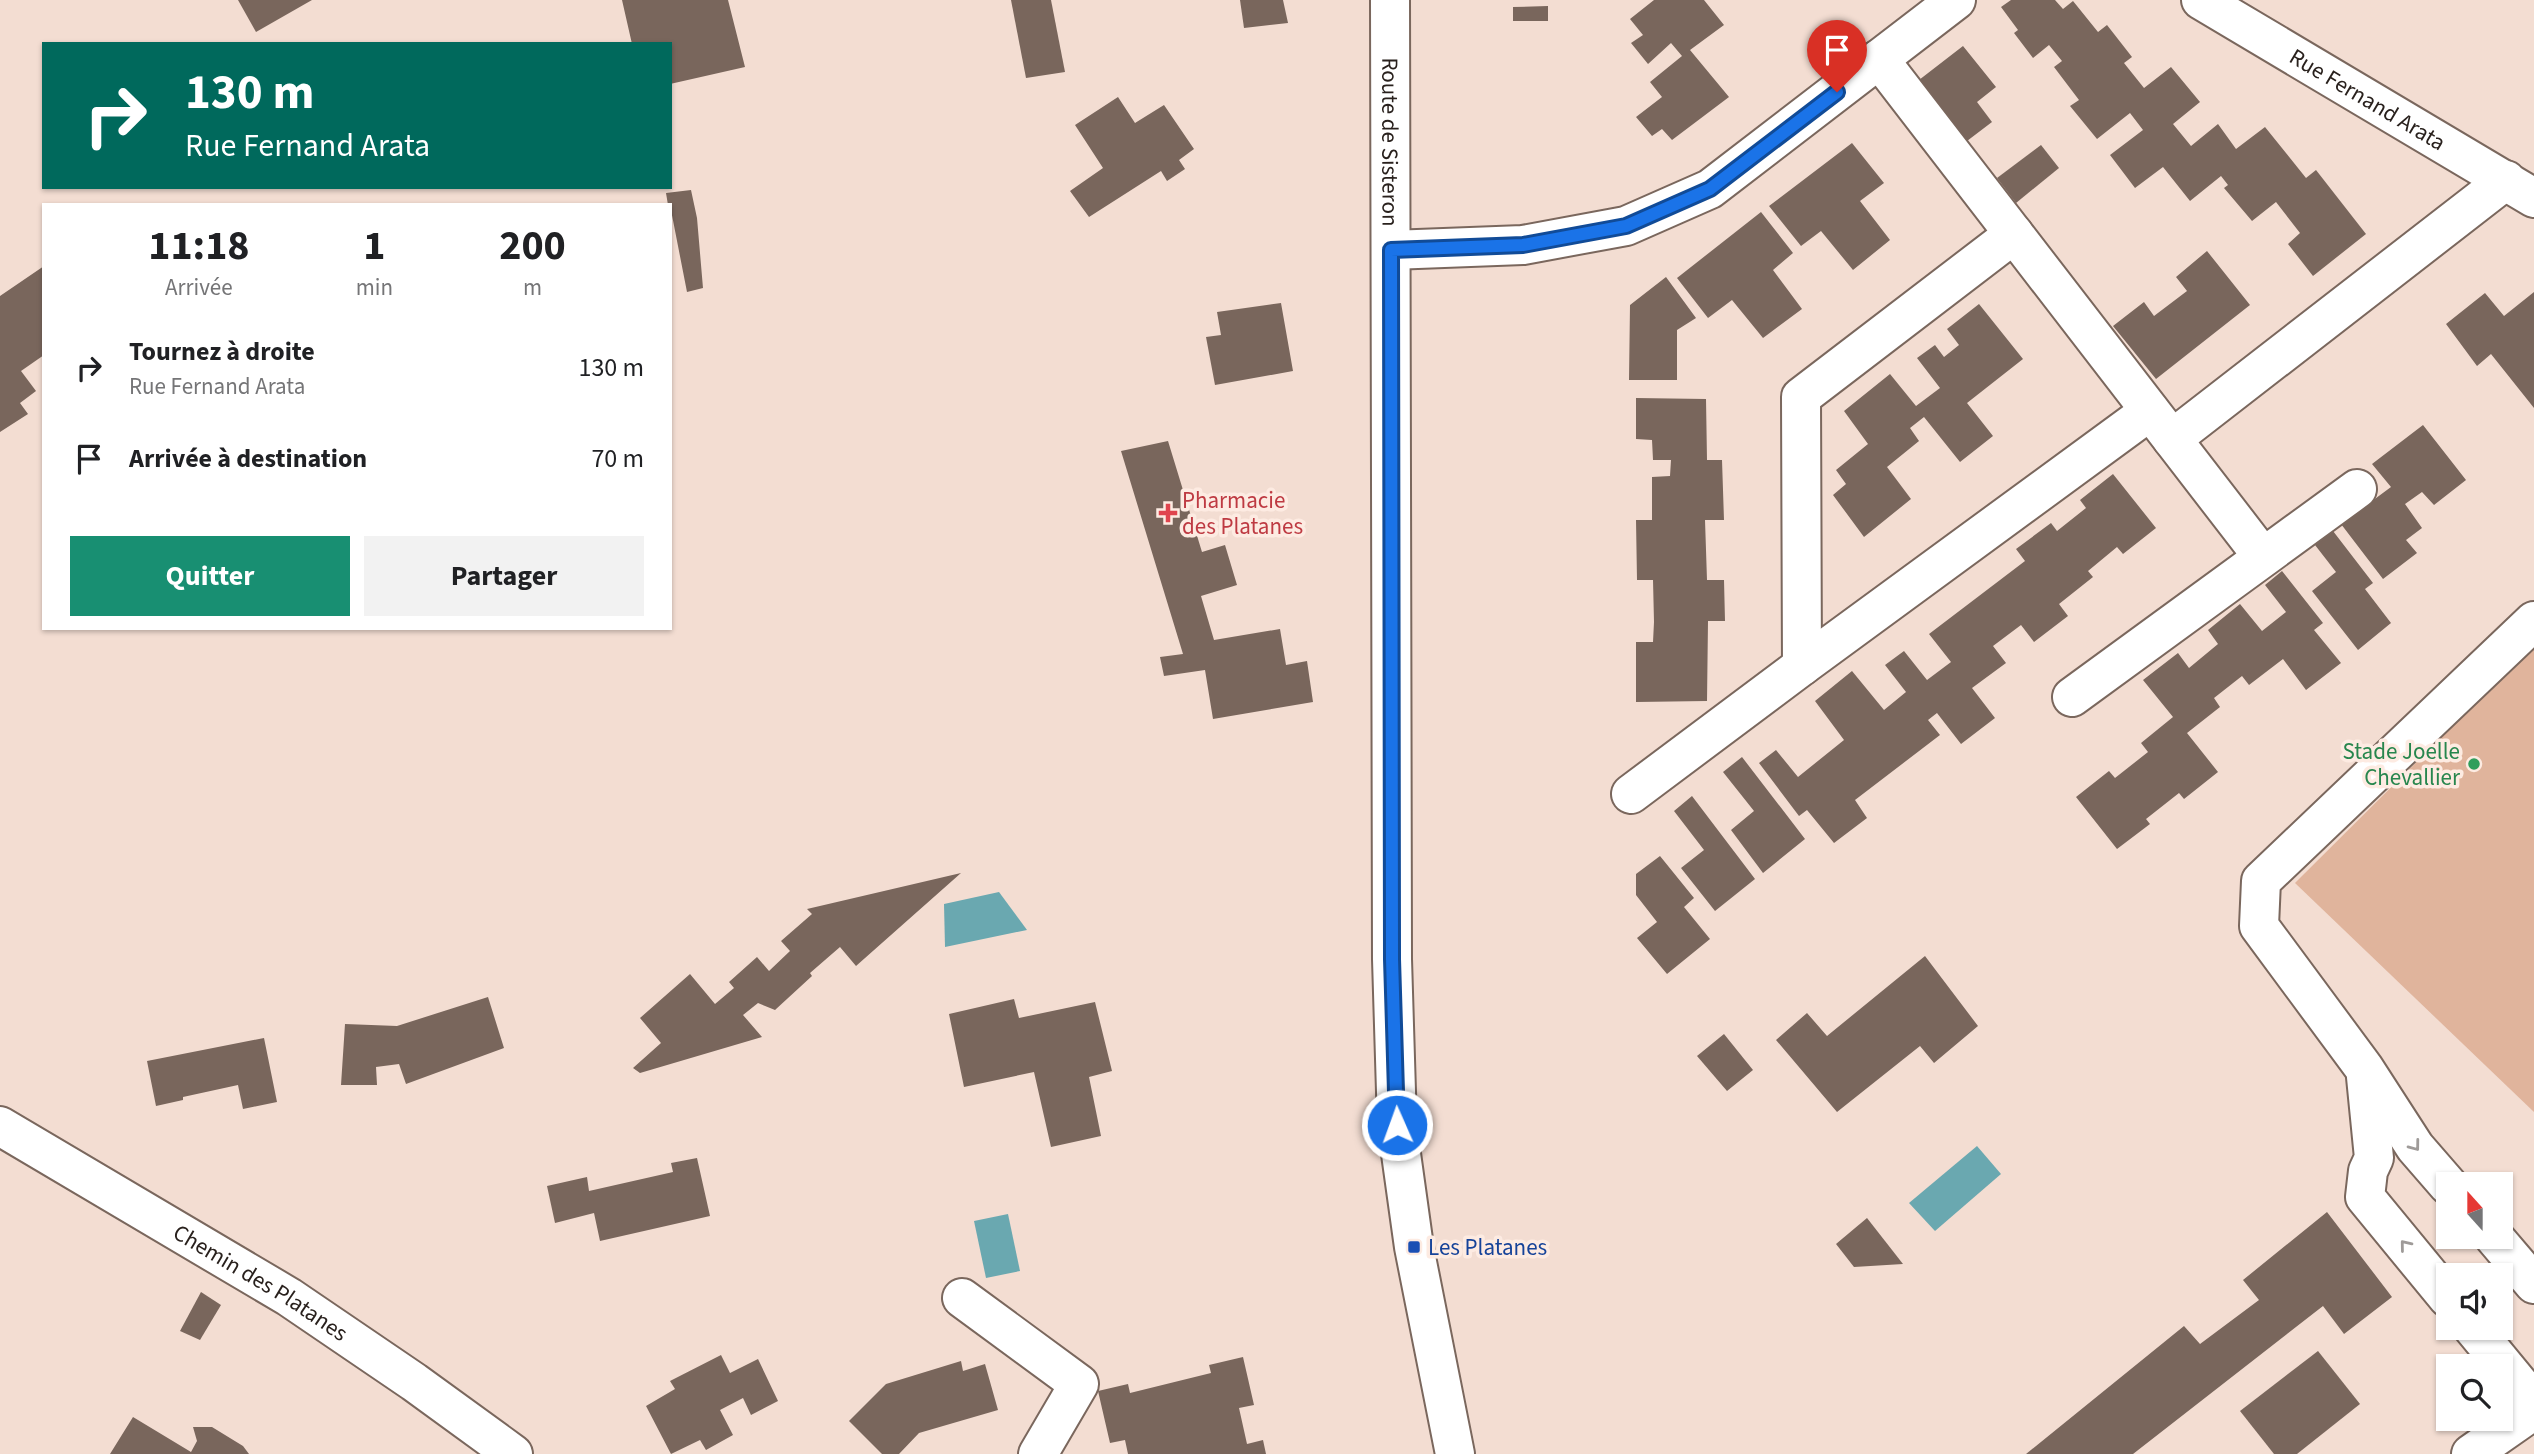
<!DOCTYPE html>
<html lang="fr">
<head>
<meta charset="utf-8">
<style>
	body { margin:0; font-family:"Source Sans 3",sans-serif; background:#f2f2f2; color:#202124; height:100vh; display:flex; flex-direction:column; font-size:26px; white-space:nowrap }
	* { box-sizing:border-box; margin:0 }
	p { font-size:23px; color:#757577 }
	.icon { flex:none; width:38px; height:38px; fill:none; stroke:currentColor; stroke-width:2; stroke-linecap:round; stroke-linejoin:round }
	.map { position:relative; flex:1; overflow:hidden }
	.panel { position:absolute; left:42px; top:203px; width:630px; height:427px; display:flex; flex-direction:column; background:#fff; border-radius:0px; box-shadow:0 2px 5px #0004 }
	.panel>* { flex:none }
	.banner { position:absolute; left:42px; top:42px; width:630px; height:147px; border-radius:0px; box-shadow:0 2px 5px #0004; background:#00695c; color:#fff; overflow:hidden }
	.needle { width:46px; rotate:339deg }
	.tools { position:absolute; left:2436px; top:1172px; display:grid; gap:14px }
	.tools a { display:grid; place-items:center; width:77px; height:77px; border-radius:0px; background:#fff; box-shadow:0 2px 5px #0004; font-size:35px }
	.pin { position:absolute; display:grid; place-items:center; width:60px; height:60px; color:#fff; margin:-72px -30px; border-radius:50% 50% 50% 0; rotate:-45deg; box-shadow:0 0 7px #0007 }
	.pin .icon { rotate:45deg }
	.me { position:absolute; width:77px; margin:-38px; rotate:358deg; stroke-linejoin:round; filter:drop-shadow(0 0 5px #0008) }
	.turn { display:flex; align-items:center; gap:24px; height:147px; padding:0 28px; font-size:32px }
	.turn .icon { width:91px; height:91px; stroke-width:2.5 }
	.turn b { display:block; font-size:49px; line-height:60px }
	.eta { display:flex; justify-content:space-evenly; align-items:center; height:119px; text-align:center }
	.eta b { font-size:42px; font-weight:700; line-height:49px }
	.primary-button { display:flex; gap:14px; margin-top:auto; padding:14px 28px }
	.primary-button a { flex:1; height:80px; border-radius:0px; background:#188f72; color:#fff; font-size:28px; font-weight:700; line-height:80px; text-align:center }
	.primary-button a+a { background:#f2f2f2; color:#202124 }
	ul { padding:0; list-style:none }
	li { display:flex; align-items:center; gap:21px; height:91px; padding:0 28px }
	li div { flex:1 }
	li b { display:block; font-size:26px }
	li em { font-style:normal }
	.map>svg:first-child { display:block }
	.green { fill:#e0b49c }
	.water { fill:#6aa8b0 }
	.building { fill:#79665c }
	.lines { fill:none; stroke-linecap:round; stroke-linejoin:round }
	.street-casing { stroke:#7a675d; stroke-width:42 }
	.secondary-casing { stroke:#7a675d; stroke-width:42 }
	.street { stroke:#fff; stroke-width:38 }
	.secondary { stroke:#fff; stroke-width:38 }
	.oneway { stroke:#9f9b99 }
	.route-casing { stroke:#114b97; stroke-width:18 }
	.route { stroke:#1a73e8; stroke-width:12 }
	.health-dot { fill:#e0444e; stroke:#fdebe2; stroke-width:2.5 }
	.leisure-dot { fill:#2e9e5b; stroke:#fdebe2; stroke-width:2.5 }
	.transit-dot { fill:#1a4fb4; stroke:#fdebe2; stroke-width:2.5 }
	.labels { text-anchor:middle; dominant-baseline:central; stroke-width:7; stroke-linejoin:round; paint-order:stroke }
	.street-label { font-size:23px; fill:#29211d; stroke:#fdebe2 }
	.health-label { font-size:23px; fill:#be3a42; stroke:#fdebe2; text-anchor:start }
	.leisure-label { font-size:23px; fill:#27864d; stroke:#fdebe2; text-anchor:end }
	.transit-label { font-size:23px; fill:#164399; stroke:#fdebe2; text-anchor:start }
</style>
</head>
<body>
<div class="map">
<svg width="2534" height="1454" viewBox="0 0 2534 1454">
	<rect width="100%" height="100%" fill="#f3ddd2"/>
	<path class="green" d="M2534,645V1112L2295,883Z"/>
	<g class="water">
		<path d="M999,892L1027,930L945,947L944,904Z"/>
		<path d="M1977,1146L2001,1174L1935,1231L1909,1203Z"/>
		<path d="M1008,1214L1020,1271L986,1278L974,1221Z"/>
	</g>
	<g class="building">
		<path d="M238,0H312L256,32Z"/>
		<path d="M622,0H728L745,67L670,84V44H632Z"/>
		<path d="M1011,0H1051L1065,72L1026,78Z"/>
		<path d="M1240,0H1283L1288,23L1244,28Z"/>
		<path d="M1654,0H1704L1724,25L1690,50L1729,97L1672,140L1662,129L1652,136L1636,117L1662,97L1650,82L1682,56L1671,43L1648,64L1631,43L1643,35L1630,19Z"/>
		<path d="M2011,0H2055L2063,9L2073,1L2098,32L2107,25L2132,57L2124,63L2144,88L2171,67L2200,102L2173,124L2191,146L2218,124L2236,149L2265,127L2306,178L2316,170L2366,234L2313,276L2288,244L2300,233L2276,202L2252,221L2224,188L2228,185L2221,176L2190,201L2163,167L2135,188L2110,155L2143,130L2130,113L2097,139L2070,106L2079,100L2054,67L2062,61L2049,45L2033,58L2014,33L2018,30L2001,7Z"/>
		<path d="M1548,6V21H1513V7Z"/>
		<path d="M1963,46L1996,87L1977,102L1992,122L1967,141L1919,80Z"/>
		<path d="M1118,97L1135,123L1164,105L1194,149L1179,160L1185,169L1167,181L1161,171L1089,217L1070,191L1103,168L1075,125Z"/>
		<path d="M1852,143L1884,183L1860,201L1890,240L1853,270L1821,231L1801,246L1769,206Z"/>
		<path d="M2041,145L2059,168L2016,203L1997,178Z"/>
		<path d="M691,190L697,218L703,288L687,292L670,205H668L666,193Z"/>
		<path d="M1761,212L1793,253L1773,270L1802,309L1763,338L1732,300L1708,318L1677,278Z"/>
		<path d="M2207,251L2250,305L2156,379L2113,326L2144,302L2154,316L2187,291L2176,277Z"/>
		<path d="M44,266V355L21,371L36,391L20,403L28,414L0,432V296Z"/>
		<path d="M1666,277L1696,318L1677,330V380H1629L1630,305Z"/>
		<path d="M2534,292V408L2491,354L2477,366L2446,324L2485,293L2504,316Z"/>
		<path d="M1281,303L1293,371L1215,385L1206,337L1221,335L1217,312Z"/>
		<path d="M1979,304L2023,359L1967,403L1993,436L1960,462L1924,417L1910,428L1919,441L1887,467L1911,499L1864,537L1833,495L1846,484L1836,470L1868,444L1844,411L1890,374L1916,406L1940,388L1917,358L1935,345L1944,357L1959,345L1947,329Z"/>
		<path d="M1636,398L1706,399L1707,460H1722L1724,520H1705L1707,580H1724L1725,621H1708L1707,701L1636,702V642H1653L1654,622L1653,580H1637L1636,520H1652V477L1670,476L1671,460H1653L1652,440L1636,439Z"/>
		<path d="M2423,425L2466,480L2434,505L2422,492L2405,504L2422,528L2406,540L2417,553L2383,579L2341,524L2391,487L2372,464Z"/>
		<path d="M1168,441L1202,552L1225,545L1237,585L1201,596L1214,640L1280,629L1286,665L1307,661L1313,702L1213,719L1205,670L1164,676L1160,657L1183,654L1121,451Z"/>
		<path d="M2113,474L2156,528L2123,554L2117,547L2088,571L2093,577L2059,604L2068,616L2034,642L2021,625L1993,646L2006,663L1972,688L1995,718L1961,744L1937,713L1928,720L1940,735L1855,800L1867,818L1834,843L1807,810L1799,816L1759,763L1776,750L1798,777L1844,740L1815,701L1852,671L1884,710L1906,692L1885,665L1904,651L1927,680L1951,662L1929,634L2025,561L2016,549L2051,523L2057,531L2086,508L2080,500Z"/>
		<path d="M2333,531L2373,583L2365,589L2391,623L2358,650L2312,591L2336,572L2315,545Z"/>
		<path d="M2282,571L2323,623L2314,630L2341,663L2306,690L2283,659L2249,685L2242,676L2214,698L2220,707L2187,733L2218,772L2184,799L2179,793L2146,819L2150,824L2117,849L2076,797L2109,771L2115,778L2148,752L2141,743L2173,717L2143,680L2178,653L2189,668L2218,644L2208,630L2240,604L2262,631L2286,612L2265,585Z"/>
		<path d="M1742,757L1805,839L1763,873L1731,830L1754,811L1723,772Z"/>
		<path d="M1692,796L1755,879L1715,911L1681,868L1704,850L1674,811Z"/>
		<path d="M1660,856L1694,898L1684,907L1710,939L1667,974L1637,938L1657,922L1636,895V874Z"/>
		<path d="M961,873L856,966L840,947L810,973L812,976L775,1010L758,1003L743,1015L762,1037L640,1073L633,1068L661,1043L640,1018L690,974L715,1004L734,988L729,982L757,957L769,971L790,951L781,941L812,914L807,909Z"/>
		<path d="M1925,956L1978,1026L1934,1063L1920,1046L1837,1112L1776,1040L1807,1013L1827,1036Z"/>
		<path d="M488,997L504,1048L406,1084L399,1064L376,1067L377,1085H341L345,1024L397,1026Z"/>
		<path d="M1014,999L1019,1018L1095,1002L1112,1071L1089,1077L1101,1136L1051,1147L1034,1072L964,1087L949,1014Z"/>
		<path d="M1724,1034L1753,1070L1727,1091L1697,1056Z"/>
		<path d="M264,1038L277,1102L243,1109L238,1085L183,1097V1100L156,1106L147,1061Z"/>
		<path d="M697,1158L710,1216L600,1241L594,1213L555,1223L547,1186L587,1177L589,1191L673,1172L671,1163Z"/>
		<path d="M2327,1212L2392,1297L2344,1334L2323,1306L2133,1454H2026L2184,1326L2200,1344L2259,1300L2243,1280Z"/>
		<path d="M1867,1218L1903,1264L1854,1267L1836,1244Z"/>
		<path d="M201,1292L221,1305L200,1340L180,1331Z"/>
		<path d="M2318,1351L2360,1404L2297,1454H2274L2240,1411Z"/>
		<path d="M721,1355L730,1373L758,1359L778,1401L751,1415L743,1398L720,1410L733,1435L706,1450L700,1440L671,1454L646,1406L675,1389L670,1381Z"/>
		<path d="M1243,1357L1254,1405L1239,1408L1247,1444L1263,1440L1266,1454H1128L1125,1440L1110,1443L1098,1391L1128,1384L1130,1393L1211,1373L1209,1365Z"/>
		<path d="M961,1361L963,1371L985,1364L998,1410L919,1433L899,1454H882L849,1421L886,1384Z"/>
		<path d="M133,1417L191,1452L197,1441L193,1427H212L243,1446L249,1454H110Z"/>
	</g>
	<g class="lines">
		<g class="street-casing">
			<g id="street">
				<path id="s1" d="M2201,0L2534,198"/>
				<path d="M1879,59L2263,557"/>
				<path d="M1391,250L1523,245L1626,226L1710,189L1956,0"/>
				<path d="M2172,439L2506,180"/>
				<path d="M1802,666L1801,397L2014,234"/>
				<path d="M2072,697L2357,489"/>
				<path d="M1631,794L1802,666L2150,411"/>
				<path d="M2366,1077L2374,1158L2368,1171L2365,1197L2448,1298"/>
				<path id="s2" d="M0,1126L289,1297L414,1382L513,1454"/>
				<path d="M2448,1185L2415,1147L2364,1068L2259,926L2261,881L2534,621"/>
				<path d="M2494,1237L2534,1284"/>
				<path d="M962,1298L1079,1384L1038,1454"/>
				<path d="M2473,1328L2534,1402"/>
				<path d="M2471,1454L2534,1410"/>
			</g>
		</g>
		<g class="secondary-casing">
			<g id="secondary">
				<path id="s3" d="M1390,0L1392,959L1397,1125L1414,1247L1455,1454"/>
			</g>
		</g>
		<use href="#street" class="street"/>
		<use href="#secondary" class="secondary"/>
	</g>
	<defs><path id="oneway-chevron" d="M-2-3.5L2.5 0L-2 3.5" fill="none" stroke-width="1.6" stroke-linecap="round" stroke-linejoin="round" transform="scale(1.75)"/></defs>
	<g class="oneway">
		<use href="#oneway-chevron" transform="translate(2415 1146) rotate(53)"/>
		<use href="#oneway-chevron" transform="translate(2405 1245) rotate(-129)"/>
	</g>
	<g class="lines">
		<g class="route-casing">
			<path id="route" d="M1397,1125L1392,959L1391,250L1523,245L1626,226L1710,189L1837,92"/>
		</g>
		<use href="#route" class="route"/>
	</g>
	<path class="health-dot" d="M1164.5 502.5h7v7h7v7h-7v7h-7v-7h-7v-7h7z"/>
	<circle class="leisure-dot" cx="2474" cy="764" r="7"/>
	<rect class="transit-dot" x="1407" y="1240" width="14" height="14" rx="3.5"/>
	<g class="labels">
		<g class="street-label">
			<text stroke="none"><textPath href="#s1" startOffset="194">Rue Fernand Arata</textPath></text>
			<text stroke="none"><textPath href="#s3" startOffset="142">Route de Sisteron</textPath></text>
			<text stroke="none"><textPath href="#s2" startOffset="304">Chemin des Platanes</textPath></text>
		</g>
		<g class="health-label">
			<text x="1182" y="500">Pharmacie<tspan x="1182" dy="26">des Platanes</tspan></text>
		</g>
		<g class="leisure-label">
			<text x="2460" y="751">Stade Joelle<tspan x="2460" dy="26">Chevallier</tspan></text>
		</g>
		<g class="transit-label">
			<text x="1428" y="1247">Les Platanes</text>
		</g>
	</g>
</svg>
<div class="tools">
<a><svg class="needle" viewBox="-14 -14 28 28"><path d="M0-13l5 13h-10z" fill="#e53935"/><path d="M0 13l5-13h-10z" fill="#757577"/></svg></a>
<a><svg class="icon" aria-label="sound" viewBox="0 0 24 24"><path d="M4 9h4l5-4v14l-5-4H4zM17 9q2 3 0 6"/></svg></a>
<a><svg class="icon" aria-label="search" viewBox="0 0 24 24"><circle cx="10" cy="10" r="6"/><path d="M15 15l6 6"/></svg></a>
</div>
<div class="pin" style="left:1837px;top:92px;background:#d93025"><svg class="icon" aria-label="arrive" viewBox="0 0 24 24"><path d="M6 21V4h12l-3 4 3 4H6"/></svg></div>
<svg class="me" style="left:1397px;top:1125px" viewBox="-20 -20 40 40"><circle r="17" fill="#1a73e8" stroke="#fff" stroke-width="3"/><path d="M0-11L8 9 0 5-8 9z" fill="#fff"/></svg>
<div class="banner">
<div class="turn"><svg class="icon" aria-label="right" viewBox="0 0 24 24"><path d="M7 20v-9h11M14 6l5 5-5 5"/></svg><div><b>130 m</b>Rue Fernand Arata</div></div>
</div>
<section class="panel">
<div class="eta">
<div><b>11:18</b><p>Arrivée</p></div>
<div><b>1</b><p>min</p></div>
<div><b>200</b><p>m</p></div>
</div>
<ul>
<li><svg class="icon" aria-label="right" viewBox="0 0 24 24"><path d="M7 20v-9h11M14 6l5 5-5 5"/></svg><div><b>Tournez à droite</b><p>Rue Fernand Arata</p></div><em>130 m</em></li>
<li><svg class="icon" aria-label="arrive" viewBox="0 0 24 24"><path d="M6 21V4h12l-3 4 3 4H6"/></svg><div><b>Arrivée à destination</b></div><em>70 m</em></li>
</ul>
<div class="primary-button"><a>Quitter</a><a>Partager</a></div>
</section>
</div>
</body>
</html>
